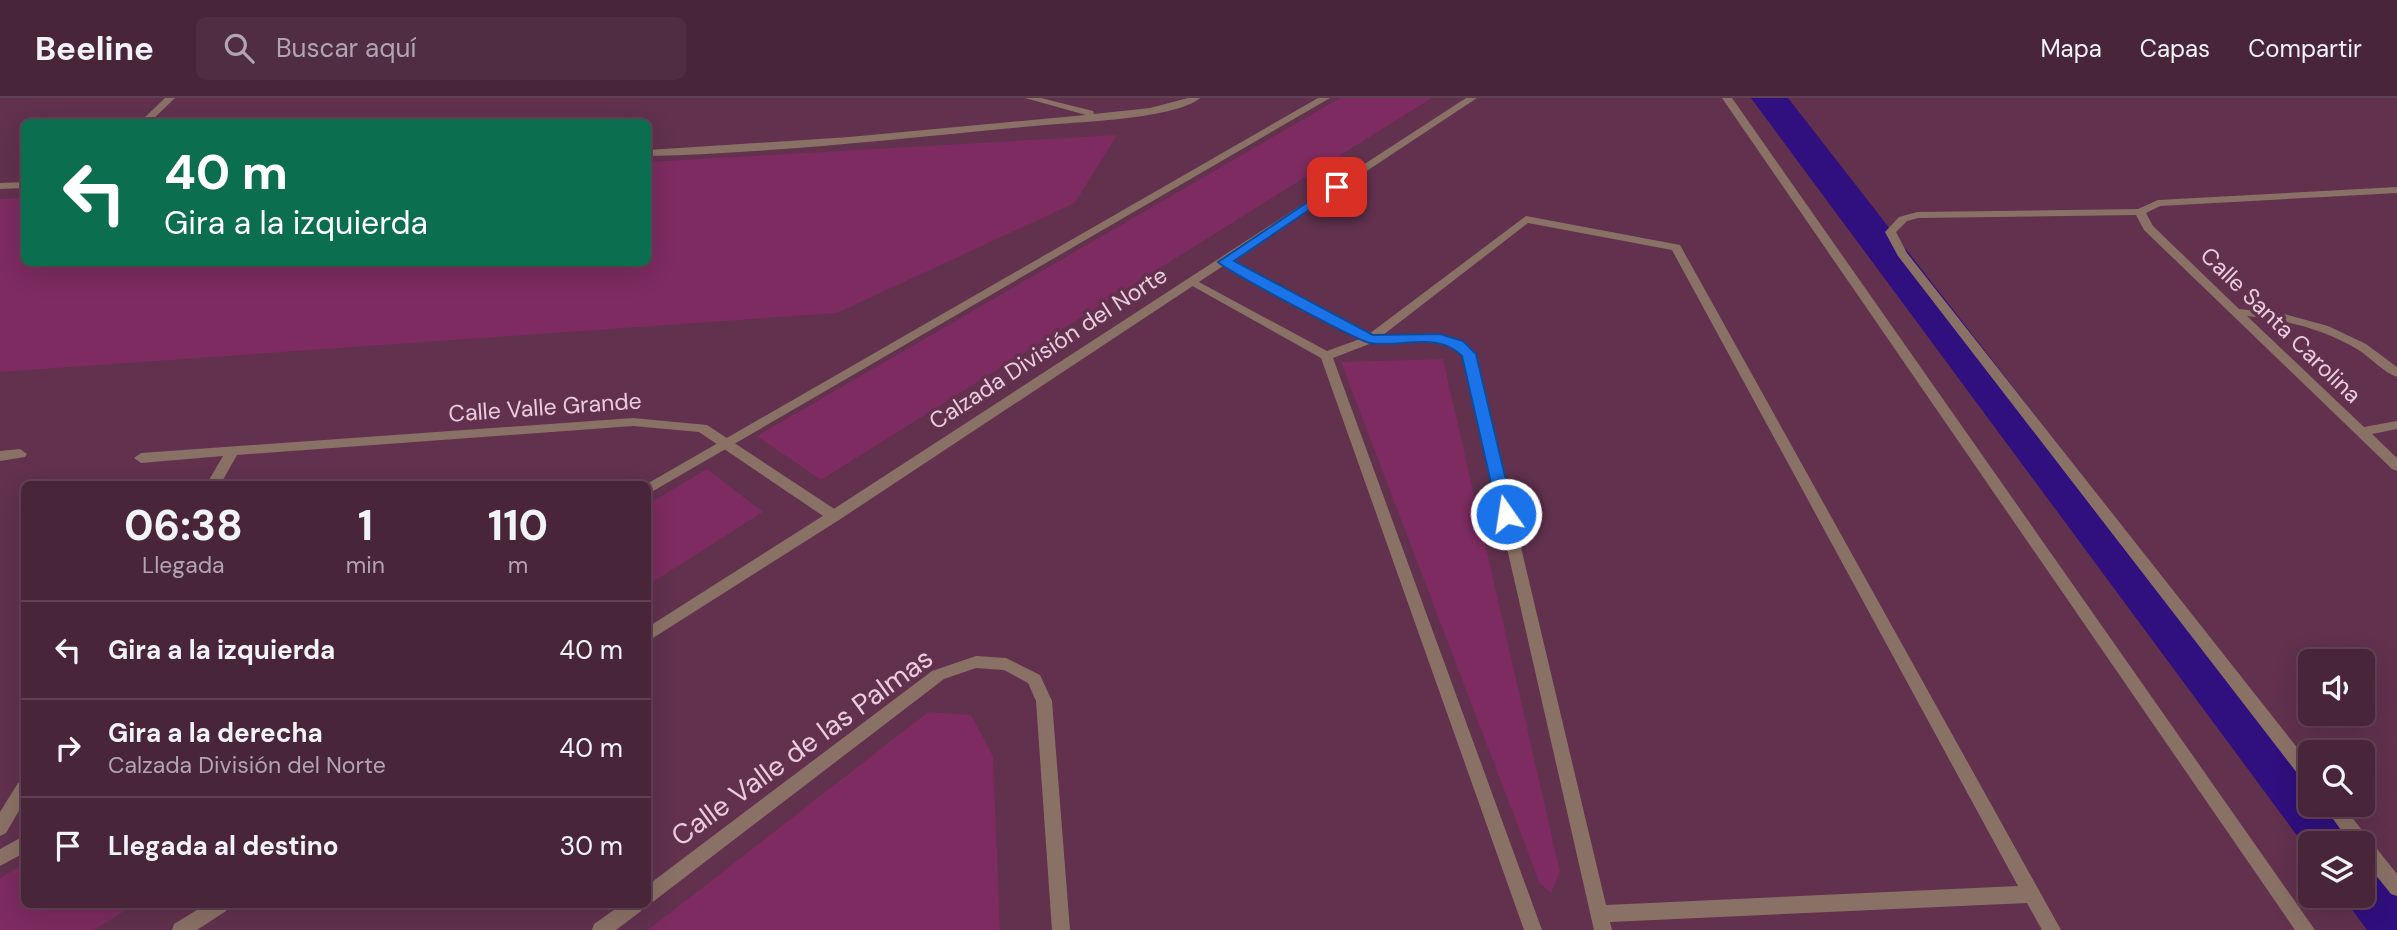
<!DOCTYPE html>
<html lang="es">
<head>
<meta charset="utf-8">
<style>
	body { margin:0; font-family:"DM Sans",sans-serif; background:#502d42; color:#f1f3f6; height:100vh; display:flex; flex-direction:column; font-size:26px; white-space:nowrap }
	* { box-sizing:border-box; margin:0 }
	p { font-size:23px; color:#b1a5af }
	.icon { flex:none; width:38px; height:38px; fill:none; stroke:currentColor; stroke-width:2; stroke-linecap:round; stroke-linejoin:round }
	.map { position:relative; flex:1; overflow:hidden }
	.panel { position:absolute; left:21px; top:383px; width:630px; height:427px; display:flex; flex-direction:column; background:#49253a; border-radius:10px; box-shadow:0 7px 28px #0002,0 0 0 2px #614254 }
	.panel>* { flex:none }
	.banner { position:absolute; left:21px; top:21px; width:630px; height:147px; border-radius:10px; box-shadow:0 7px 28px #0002,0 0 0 2px #614254; background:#0b6e4f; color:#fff; overflow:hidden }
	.buttons { position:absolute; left:2298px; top:551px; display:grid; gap:14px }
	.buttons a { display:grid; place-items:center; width:77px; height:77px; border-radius:10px; background:#49253a; box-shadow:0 7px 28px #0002,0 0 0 2px #614254; font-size:35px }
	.pin { position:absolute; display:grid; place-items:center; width:60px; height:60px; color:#fff; margin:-30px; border-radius:14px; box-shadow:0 4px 10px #0006 }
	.me { position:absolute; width:77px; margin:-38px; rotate:347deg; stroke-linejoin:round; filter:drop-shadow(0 0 5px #0008) }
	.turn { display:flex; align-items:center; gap:24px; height:147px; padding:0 28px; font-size:32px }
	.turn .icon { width:91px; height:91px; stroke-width:2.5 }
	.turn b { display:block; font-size:49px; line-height:60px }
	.eta { display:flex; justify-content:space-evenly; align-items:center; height:119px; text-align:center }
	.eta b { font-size:42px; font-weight:700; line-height:49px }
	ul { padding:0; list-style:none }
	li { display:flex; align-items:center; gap:21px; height:98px; padding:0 28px; border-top:2px solid #614254 }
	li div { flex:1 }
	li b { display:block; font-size:26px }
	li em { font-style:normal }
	header { display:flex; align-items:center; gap:42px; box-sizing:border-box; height:98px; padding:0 35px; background:#49253a; border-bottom:2px solid #614254 }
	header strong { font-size:33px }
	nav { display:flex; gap:38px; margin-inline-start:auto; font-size:24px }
	.search { width:490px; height:63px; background:#502d42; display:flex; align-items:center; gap:18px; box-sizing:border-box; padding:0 24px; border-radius:10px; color:#b1a5af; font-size:26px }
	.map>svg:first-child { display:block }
	.green { fill:#7d2b60 }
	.water { fill:#300f7e }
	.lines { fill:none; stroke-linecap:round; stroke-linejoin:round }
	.minor { fill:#8a7166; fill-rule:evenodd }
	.tertiary { fill:#8a7166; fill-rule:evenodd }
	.route { fill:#1a73e8; stroke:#114b97; stroke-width:2 }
	.labels { text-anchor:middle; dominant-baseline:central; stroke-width:7; stroke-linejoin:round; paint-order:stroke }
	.street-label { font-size:23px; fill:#eaccdc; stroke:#61314e }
	.near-street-label { font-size:28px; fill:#eaccdc; stroke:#61314e }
</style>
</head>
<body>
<header>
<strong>Beeline</strong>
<div class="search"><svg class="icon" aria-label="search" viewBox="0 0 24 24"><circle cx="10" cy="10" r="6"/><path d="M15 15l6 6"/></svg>Buscar aquí</div>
<nav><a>Mapa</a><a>Capas</a><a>Compartir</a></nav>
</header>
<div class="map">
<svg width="2397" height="832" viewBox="0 0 2397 832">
	<rect width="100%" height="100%" fill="#61314e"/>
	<g class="green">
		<path d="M1340,0H1432L821,382L757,338Z"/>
		<path d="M1117,37L1075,105L837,215L0,274V101L24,100V164H648V64Z"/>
		<path d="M1443,261L1560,774L1551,795L1540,786L1341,264Z"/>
		<path d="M707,371L763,414L648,487V406Z"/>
		<path d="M928,614L971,617L993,658L1000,832H648Z"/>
		<path d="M24,766V807H134L94,832H0V780Z"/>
	</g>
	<path class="water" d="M1751,0H1788L2310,670V707H2338L2397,782V832H2367L2342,798H2362V746H2310V755Z"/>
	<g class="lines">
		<g class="minor">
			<path d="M165,0H175L150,24H140Z"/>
			<path d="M1025,0H1041L1093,13L1094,16L1150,10L1188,0H1200C1174,22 1070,24 1034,28C906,40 776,55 648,58V52L849,39L1086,17Z"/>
			<path d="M1722,0H1732L2315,832H2295Z"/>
			<path d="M24,84V90L0,91V85Z"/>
			<path d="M2397,89V95L2160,108L2146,115L2153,128L2239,211L2284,216L2328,228L2366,246L2397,269V279C2383,274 2370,259 2357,251C2323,231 2286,222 2247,218L2364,329L2397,323V331L2372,336L2397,360V373L2392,371L2144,132L2136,117L1918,120L1907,123L1896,134L1907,155L2310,666V686L2304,684L1898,158L1885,134L1899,119L1917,114L2138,111L2158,102Z"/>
			<path d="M1526,118L1680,147L2061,832H2042L2027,805L1610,824L1612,832H1594L1463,257L1454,249L1439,244L1372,245L1333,260L1542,832H1524L1321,260L1187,185L1193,182L1197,183L1327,253L1360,241L1221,166V162H1229L1369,236ZM1528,125L1672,152L2018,788L1606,807L1475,256C1452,229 1414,237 1383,237Z"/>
			<path d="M633,320L707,327L839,414L841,418L839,422H829L699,334L633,328L237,357L220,387H206L223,358L141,365L134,360L141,355Z"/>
			<path d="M20,351L27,356L25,359L0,363V353Z"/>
			<path d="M976,558L1006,560L1040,577L1052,603L1070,832H1052L1036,603L1028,585L1004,572L976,570L944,581L654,803L648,805V787L932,573Z"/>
			<path d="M24,683V704L6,735L0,738V714L18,685Z"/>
			<path d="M2323,707H2342L2397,776V798L2391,796L2362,760V746H2351Z"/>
			<path d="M621,807H644L641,813L616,832H592L594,826Z"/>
		</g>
		<g class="tertiary">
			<path d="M1318,0H1330L648,396V387H645Z"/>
			<path d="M1466,0H1477L839,422L653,540L648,542V529L829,414Z"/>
			<path d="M24,738V755L0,768V751Z"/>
			<path d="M205,807H229L226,813L197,832H172L174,826Z"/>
		</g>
	</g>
	<path class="route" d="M1333,87L1343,89L1234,163L1373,237L1440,236L1463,243L1476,256L1514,416L1512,420H1500L1498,416L1462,258C1438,233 1401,250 1370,245C1358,243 1227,173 1218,164Z"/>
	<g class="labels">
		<g class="street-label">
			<text transform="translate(2281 227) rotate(44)">Calle Santa Carolina</text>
			<text transform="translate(1048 250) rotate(-33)">Calzada División del Norte</text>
			<text transform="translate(545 309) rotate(-4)">Calle Valle Grande</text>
		</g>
		<g class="near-street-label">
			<text transform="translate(802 649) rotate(-36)">Calle Valle de las Palmas</text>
		</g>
	</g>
</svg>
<div class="buttons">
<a><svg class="icon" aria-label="sound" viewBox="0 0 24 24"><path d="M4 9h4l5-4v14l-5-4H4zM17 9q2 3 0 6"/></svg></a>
<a><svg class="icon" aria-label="search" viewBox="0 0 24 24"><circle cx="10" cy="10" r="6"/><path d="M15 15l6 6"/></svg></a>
<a><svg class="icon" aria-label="layers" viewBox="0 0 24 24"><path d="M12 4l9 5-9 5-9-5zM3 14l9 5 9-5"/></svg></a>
</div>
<div class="pin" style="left:1337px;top:89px;background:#d93025"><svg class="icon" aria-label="arrive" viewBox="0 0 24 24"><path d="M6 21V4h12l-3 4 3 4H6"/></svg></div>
<svg class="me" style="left:1506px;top:416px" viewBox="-20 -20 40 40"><circle r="17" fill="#1a73e8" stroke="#fff" stroke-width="3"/><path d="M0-11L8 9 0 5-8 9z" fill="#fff"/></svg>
<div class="banner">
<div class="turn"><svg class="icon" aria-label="left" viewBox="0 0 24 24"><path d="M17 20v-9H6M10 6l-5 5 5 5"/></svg><div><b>40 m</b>Gira a la izquierda</div></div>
</div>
<section class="panel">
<div class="eta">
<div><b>06:38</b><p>Llegada</p></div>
<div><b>1</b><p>min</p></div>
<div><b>110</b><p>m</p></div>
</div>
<ul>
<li><svg class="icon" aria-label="left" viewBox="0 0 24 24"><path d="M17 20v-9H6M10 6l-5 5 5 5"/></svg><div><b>Gira a la izquierda</b></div><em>40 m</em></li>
<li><svg class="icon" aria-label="right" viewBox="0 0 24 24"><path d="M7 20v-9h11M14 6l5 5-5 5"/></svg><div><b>Gira a la derecha</b><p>Calzada División del Norte</p></div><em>40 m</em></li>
<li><svg class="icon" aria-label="arrive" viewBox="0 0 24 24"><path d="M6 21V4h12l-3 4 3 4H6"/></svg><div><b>Llegada al destino</b></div><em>30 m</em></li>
</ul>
</section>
</div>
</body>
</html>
